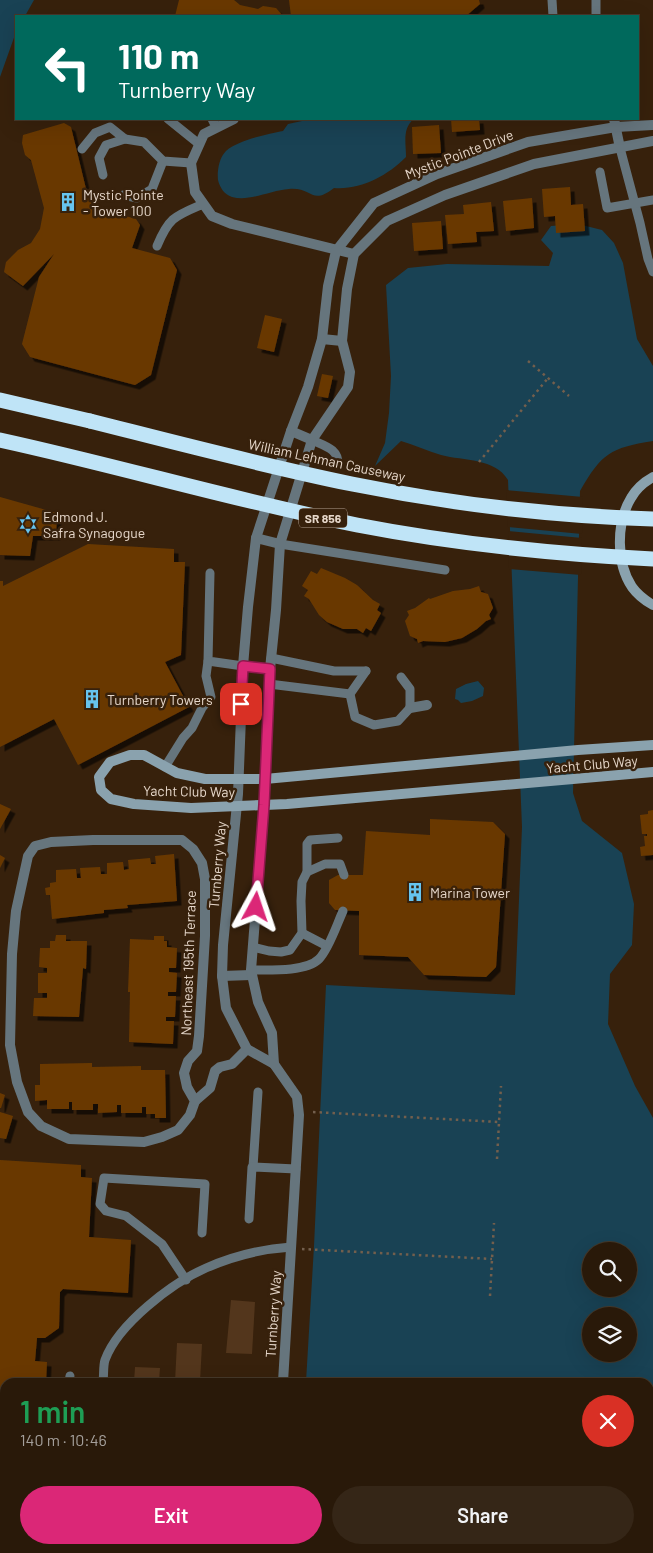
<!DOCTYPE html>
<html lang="en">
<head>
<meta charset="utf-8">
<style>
	body { margin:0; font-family:Barlow,sans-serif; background:#352617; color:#f1f3f6; height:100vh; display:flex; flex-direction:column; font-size:19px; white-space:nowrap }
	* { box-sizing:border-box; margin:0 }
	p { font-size:16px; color:#a5a09c }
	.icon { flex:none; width:28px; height:28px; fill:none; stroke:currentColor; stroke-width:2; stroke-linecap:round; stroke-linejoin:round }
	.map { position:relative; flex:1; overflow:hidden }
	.side { position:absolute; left:0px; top:1378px; width:654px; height:176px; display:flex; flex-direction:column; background:#291909; border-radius:15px 15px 0 0; box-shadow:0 5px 20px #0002,0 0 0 1px #45382a }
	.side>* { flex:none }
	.banner { position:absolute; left:15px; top:15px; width:624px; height:105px; border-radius:0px; box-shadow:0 5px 20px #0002,0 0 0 1px #45382a; background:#00695c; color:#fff; overflow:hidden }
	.buttons { position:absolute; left:582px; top:1242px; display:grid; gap:10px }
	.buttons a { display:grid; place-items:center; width:55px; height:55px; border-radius:50%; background:#291909; box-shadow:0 5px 20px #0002,0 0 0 1px #45382a; font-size:25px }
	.pin { position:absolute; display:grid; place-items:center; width:42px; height:42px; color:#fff; margin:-21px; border-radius:10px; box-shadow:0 2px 8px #0006 }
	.me { position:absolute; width:55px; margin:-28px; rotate:5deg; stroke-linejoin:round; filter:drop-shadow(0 0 4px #0008) }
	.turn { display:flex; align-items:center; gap:18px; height:105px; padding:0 20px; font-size:22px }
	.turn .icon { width:65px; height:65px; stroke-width:2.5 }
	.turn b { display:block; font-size:35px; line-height:42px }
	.round { display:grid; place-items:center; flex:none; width:52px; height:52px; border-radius:26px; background:#352617 }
	.summary { display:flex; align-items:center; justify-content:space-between; height:85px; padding:0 20px }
	h1 { font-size:30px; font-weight:600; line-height:38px; color:#1e9e55 }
	.button { display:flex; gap:10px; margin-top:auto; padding:10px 20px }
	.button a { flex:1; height:58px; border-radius:30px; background:#db2777; color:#fff; font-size:20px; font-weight:600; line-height:58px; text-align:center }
	.button a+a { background:#352617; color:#f1f3f6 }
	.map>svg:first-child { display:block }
	.green { fill:#53361c }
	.water { fill:#194254; fill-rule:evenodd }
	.pier { fill:#37210c }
	.building { fill:#693900; filter:url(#shadow) }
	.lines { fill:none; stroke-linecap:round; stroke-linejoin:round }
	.path { stroke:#735f4d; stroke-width:2.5; stroke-dasharray:2.5 4; stroke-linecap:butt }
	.lane { stroke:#66757d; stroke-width:9 }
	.street { stroke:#66757d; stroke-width:10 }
	.secondary { stroke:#8aa2ae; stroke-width:10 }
	.highway { stroke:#bfe4f7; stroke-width:15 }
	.highway-bridge { stroke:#bfe4f7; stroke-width:15 }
	.route-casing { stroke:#8e194d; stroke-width:12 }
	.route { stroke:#db2777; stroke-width:9 }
	.labels { text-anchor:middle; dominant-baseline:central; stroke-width:5; stroke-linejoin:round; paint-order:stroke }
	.shield { fill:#37210c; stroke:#b2a091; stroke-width:1 }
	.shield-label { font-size:12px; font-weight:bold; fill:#e6d7ca }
	.street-label { font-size:14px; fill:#e6d7ca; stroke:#37210c }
	.poi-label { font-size:14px; fill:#e6d7ca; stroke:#37210c; text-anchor:start }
</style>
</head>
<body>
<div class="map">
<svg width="653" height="1553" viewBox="0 0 653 1553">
	<defs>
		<filter id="shadow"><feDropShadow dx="4.5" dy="4.5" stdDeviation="0" flood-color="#0009"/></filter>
	</defs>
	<rect width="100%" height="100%" fill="#37210c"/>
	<g class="green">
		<path d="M231,1300L255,1302L252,1354L226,1353Z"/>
		<path d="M177,1343L202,1344L200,1382H175Z"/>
		<path d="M135,1367L160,1368L159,1382H134Z"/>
		<rect x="166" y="1549" width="25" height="4"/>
	</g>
	<g class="water">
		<path d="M0,0H34L25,16H16V32L0,77Z"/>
		<path d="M306,119H414C402,128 406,143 406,157C387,176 361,190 334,188C311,206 313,187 289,189C271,190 250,202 232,197C224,194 220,188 218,180C217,171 219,158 226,151C238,140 268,134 283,131L288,124L302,121Z"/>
		<path d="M578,224L602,230L614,243L623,263L637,339L653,366V441C610,448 602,453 580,491L573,793L582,821L622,853L634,904L632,945L610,974L608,1024L635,1086L653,1118V1498L649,1506V1382H306L314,1246L326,985L515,995L522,827L508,480C495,458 464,461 441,455C428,451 414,445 401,441L375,466L385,443L389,413L391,376L386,285L408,268L447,264L549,266L553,253L541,240L551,226ZM591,1251H629V1289H591ZM591,1316H629V1354H591Z"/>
		<path d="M478,681L484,688L483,696L472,701L461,703L458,700L455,699L456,689L466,684Z"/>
		<path d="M296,1549H625L622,1553H295Z"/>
	</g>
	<g class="pier">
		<path d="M506,490L583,497L582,534L508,527Z"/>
		<path d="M508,531L582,538L581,575L509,569Z"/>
	</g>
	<g class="building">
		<path d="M179,0H234L240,5L258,9L263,6L276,8L283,16H175Z"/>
		<path d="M289,0H479L480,4L466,16H291Z"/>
		<path d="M451,119H479L480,130L452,132Z"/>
		<path d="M64,123L71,127L88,197L105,214L114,218L122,215L136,219L140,225L132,248L170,258L177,270L151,375L135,385L30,357L22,344L39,277L54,254L23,286L4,272L6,262L18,250L31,243L40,229L44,208L31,160L25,155L22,143L23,135Z"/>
		<path d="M439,125L441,153L413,154L412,127Z"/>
		<path d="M570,187L571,205L583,204L585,231L556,233L555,216L544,217L542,189Z"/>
		<path d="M532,198L534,228L506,231L503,201Z"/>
		<path d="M491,202L494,231L476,232L477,242L448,244L445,215L464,214L463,205Z"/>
		<path d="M441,221L443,249L414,251L412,223Z"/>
		<path d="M265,315L282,319L274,352L257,348Z"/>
		<path d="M322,374L333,376L328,398L317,396Z"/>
		<path d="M0,497L57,513L56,536H33L30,556L0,555Z"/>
		<path d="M88,544L174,549V562H185L181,655L165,662L189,707L78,765L54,719L0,747V581H3V586Z"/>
		<path d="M321,568L345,578L357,585L373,600L380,604L377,610L381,613L371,631L366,628L363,633L357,629H343L327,622L319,615L309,599L304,596L308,590L302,586L311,571L317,574Z"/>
		<path d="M479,586L481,592L488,594L493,608L489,615L491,619L486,621L477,629L462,638L445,642L423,641L418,643L417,639L410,636L405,621L409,615L407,611L415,608L429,598L430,599L453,591L470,589Z"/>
		<path d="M0,804L11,809L0,829Z"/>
		<path d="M653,810V855L641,856L640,847L645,846L644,836H647V834H642L640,815L648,814V811Z"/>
		<path d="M430,819L493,822L505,834L496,967L486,977L424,975L408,957L359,955V911L335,910L329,903V880L338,875H363L366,831L430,835Z"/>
		<path d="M174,854L177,901L127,905L128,908L104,910V913L52,919L50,895H46L45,888L50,887V883L56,882V870L76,869L77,878H81L80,868L100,867L101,874H107V863L123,862L124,870L129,869L128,860L150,858L151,864H156L155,856Z"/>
		<path d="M0,855L5,858L0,868Z"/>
		<path d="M56,935H66V941H87L86,969L83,968L79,1017L33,1016L34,998H47V993H38V973H47V968L39,967L40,948H50V941H55Z"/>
		<path d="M154,936H164V941H167V947L177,948L176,968H169V972L177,973L176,992H168V996H176L175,1017H166V1021H174L173,1044L129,1042L130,992H128L130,939L154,940Z"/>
		<path d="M92,1063V1067L141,1066V1070H165L166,1118H155V1114H146V1107H142V1113H121V1105H117V1112L98,1113V1104H93V1110H72V1102H69V1109H47V1100L35,1101V1085H40V1064Z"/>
		<path d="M0,1093L5,1095L1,1108H0Z"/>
		<path d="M0,1112L13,1116L6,1139L0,1138Z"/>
		<path d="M0,1160L81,1165V1177L92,1178L89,1237L131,1240L128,1293L63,1289L60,1292L59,1328L45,1338H37L35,1361L47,1362L46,1382H5V1549H28V1553H0Z"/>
		<rect x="211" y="1549" width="37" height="4"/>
	</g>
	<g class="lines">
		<g class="path">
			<path d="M528,361L569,396"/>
			<path d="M479,462L548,378"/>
			<path d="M313,1112L499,1122"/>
			<path d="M497,1159L501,1086"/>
			<path d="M302,1249L492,1259"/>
			<path d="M490,1296L494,1223"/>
		</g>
		<g class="lane">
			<path d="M552,0L553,16"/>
			<path d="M596,0V16"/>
			<path d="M168,119L199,144"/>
			<path d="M212,119L216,127"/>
			<path d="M620,148L640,223L648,259L653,272"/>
			<path d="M82,149L95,133L110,127L125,139"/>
			<path d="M600,172L607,208L653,200"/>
			<path d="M103,175L99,158L106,145L125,139L144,142L163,161L191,163"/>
			<path d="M123,195L137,198L152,189L163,161"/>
			<path d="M157,246C169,217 175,216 203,204"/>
			<path d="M312,440C325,446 339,449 338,465"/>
			<path d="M280,544L445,570"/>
			<path d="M210,573L208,661L243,666"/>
			<path d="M271,658L334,671H366"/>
			<path d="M366,671L350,694L355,717L374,725L398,721L410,708V689L401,677"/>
			<path d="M269,684L350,694"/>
			<path d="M165,767L183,738L192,728L202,708L211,697L206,676L208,661"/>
			<path d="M307,872L325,864H340L344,875"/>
			<path d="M302,933L327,946"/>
			<path d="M253,947L269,951L281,952L290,950L302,933L301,901L302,882L307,872V844L310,840L338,838"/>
			<path d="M251,970C269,970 306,972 319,959C329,949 337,924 343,911"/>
			<path d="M253,1167L258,1092"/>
			<path d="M249,1219L252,1167L296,1169"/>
			<path d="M186,1280L162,1244L126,1216L106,1211L100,1204L104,1178L205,1184L202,1233"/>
			<path d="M69,1382L70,1376"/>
			<path d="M103,1382C104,1375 103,1366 105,1360C118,1324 172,1283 206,1268C233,1256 262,1249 291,1247"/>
		</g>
		<g class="street">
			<path d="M234,119L204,134L191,163L195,192L212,216L232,224L354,254"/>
			<path d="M614,119L620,148"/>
			<path d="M322,339L342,341"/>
			<path d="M291,431L312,440"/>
			<path d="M256,538L280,544"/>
			<path d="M243,666L270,669"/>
			<path d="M410,708L427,705"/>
			<path d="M93,840H182L193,849L202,863L205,879V936L199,1036L197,1051L188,1061L184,1073L187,1087L195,1101L190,1115L178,1130L162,1137L144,1142L69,1139L41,1126L28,1112L17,1082L10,1045L12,954L16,911L28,856L35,846L51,842Z"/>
			<path d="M222,976L251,975"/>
			<path d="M274,1064L272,1033L258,1002L251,970L264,805L270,669L276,610L280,544L312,440L348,387L350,372L342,341L347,289L354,254L387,221L445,195L534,164L653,141"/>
			<path d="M195,1101L210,1088L215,1071L220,1067L232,1064L247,1049"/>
			<path d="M283,1382L299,1115L297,1097L274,1064L247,1049L226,1008L222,976L223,945L238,794L243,666L248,607L256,538L291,431L308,387L322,339L328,286L336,251L374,203L437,174L528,142L616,127L653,125"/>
			<path d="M274,1553V1549"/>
		</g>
		<g class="secondary">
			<path d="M653,477C644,482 636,489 631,498C616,523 616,563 632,587C637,594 646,601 653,605"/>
			<path d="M653,745L578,750L265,779H205L177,773L144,755H130L110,762L99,777L101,790L111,799L134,804L191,808L287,804L653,772"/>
		</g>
		<path class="highway" d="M0,400L90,421"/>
		<g class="highway-bridge">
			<path d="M90,421C177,443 264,466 352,484C451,504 552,516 653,519"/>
			<path d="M0,440C119,466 237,501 357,525C455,544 553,554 653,559"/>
		</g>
	</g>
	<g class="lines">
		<g class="route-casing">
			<path id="route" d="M241,704L243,666L270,669L264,805L256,907"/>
		</g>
		<use href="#route" class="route"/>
	</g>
	<defs>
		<g id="building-bare" transform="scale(1.5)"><path d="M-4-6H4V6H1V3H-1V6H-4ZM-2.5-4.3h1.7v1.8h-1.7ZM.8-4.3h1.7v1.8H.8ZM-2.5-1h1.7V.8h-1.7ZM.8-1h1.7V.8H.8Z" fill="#66c4ef" stroke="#37210c" stroke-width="2.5" paint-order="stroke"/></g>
		<g id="synagogue-bare" transform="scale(1.5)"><path d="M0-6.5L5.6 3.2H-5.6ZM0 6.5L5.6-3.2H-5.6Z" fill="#66c4ef" stroke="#37210c" stroke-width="2.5" paint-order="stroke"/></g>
	</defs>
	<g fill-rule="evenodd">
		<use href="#building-bare" x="68" y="202"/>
		<use href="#synagogue-bare" x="28" y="524"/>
		<use href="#building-bare" x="92" y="699"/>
		<use href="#building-bare" x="415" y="892"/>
	</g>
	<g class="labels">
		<rect class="shield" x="299" y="508.5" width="48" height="19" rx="4"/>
		<g class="shield-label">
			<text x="323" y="518">SR 856</text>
		</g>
		<g class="street-label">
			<text transform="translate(459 154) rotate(-21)">Mystic Pointe Drive</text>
			<text transform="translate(327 460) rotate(12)">William Lehman Causeway</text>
			<text transform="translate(592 764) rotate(-5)">Yacht Club Way</text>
			<text transform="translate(189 791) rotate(1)">Yacht Club Way</text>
			<text transform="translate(217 865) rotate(-85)">Turnberry Way</text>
			<text transform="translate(188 963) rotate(-88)">Northeast 195th Terrace</text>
			<text transform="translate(273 1314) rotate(-86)">Turnberry Way</text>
		</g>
		<g class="poi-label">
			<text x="83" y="194">Mystic Pointe<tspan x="83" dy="16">- Tower 100</tspan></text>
			<text x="43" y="516">Edmond J.<tspan x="43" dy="16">Safra Synagogue</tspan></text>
			<text x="107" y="699">Turnberry Towers</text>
			<text x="430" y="892">Marina Tower</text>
		</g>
	</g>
</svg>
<div class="buttons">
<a><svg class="icon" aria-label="search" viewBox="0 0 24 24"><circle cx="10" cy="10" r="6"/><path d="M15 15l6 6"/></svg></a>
<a><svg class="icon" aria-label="layers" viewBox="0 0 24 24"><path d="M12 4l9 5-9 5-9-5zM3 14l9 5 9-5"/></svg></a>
</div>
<div class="pin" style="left:241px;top:704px;background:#d93025"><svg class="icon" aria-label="arrive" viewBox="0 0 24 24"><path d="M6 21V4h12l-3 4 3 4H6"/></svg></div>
<svg class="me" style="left:256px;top:907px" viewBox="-20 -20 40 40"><path d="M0-17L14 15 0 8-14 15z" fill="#db2777" stroke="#fff" stroke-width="4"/></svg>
<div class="banner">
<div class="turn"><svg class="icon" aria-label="left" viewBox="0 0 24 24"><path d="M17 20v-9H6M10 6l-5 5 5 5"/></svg><div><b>110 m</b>Turnberry Way</div></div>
</div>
<section class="side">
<div class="summary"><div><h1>1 min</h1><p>140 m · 10:46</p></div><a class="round" style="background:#d93025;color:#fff"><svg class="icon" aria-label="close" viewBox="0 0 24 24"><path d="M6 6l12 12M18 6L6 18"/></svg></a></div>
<div class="button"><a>Exit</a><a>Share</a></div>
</section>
</div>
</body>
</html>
